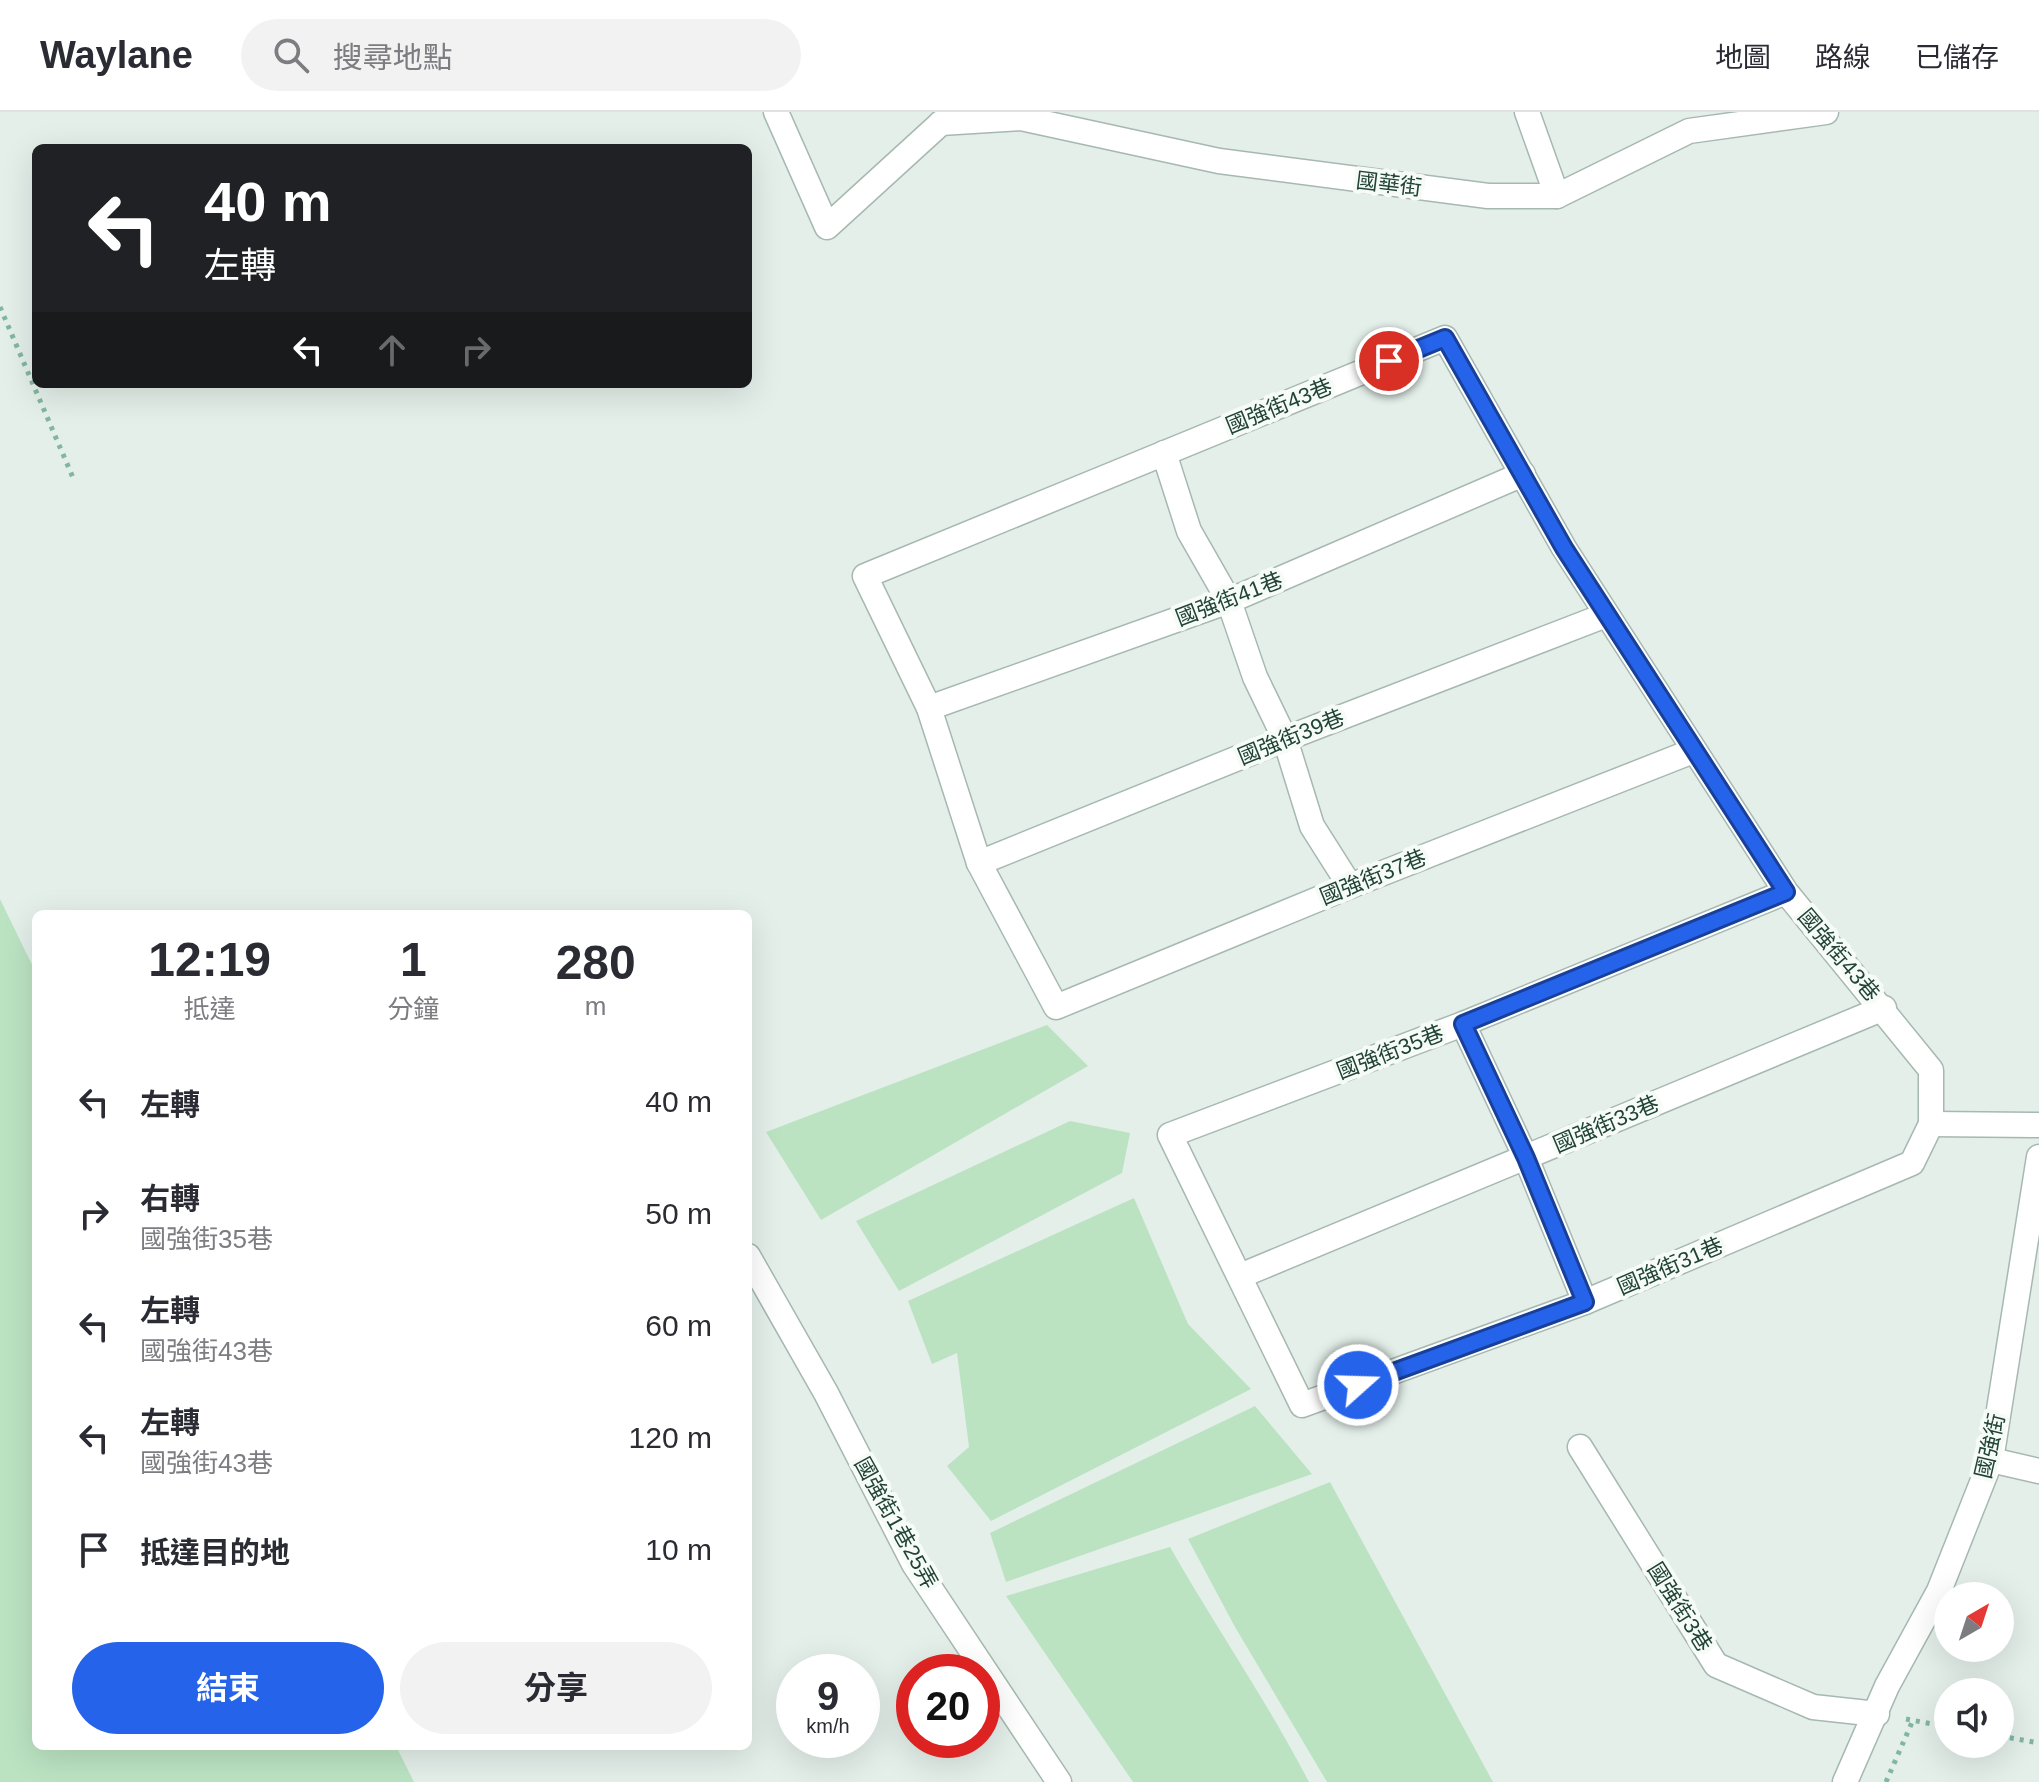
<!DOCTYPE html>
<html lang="zh-TW">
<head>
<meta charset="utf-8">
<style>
	body { margin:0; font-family:Arial,"Noto Sans TC",sans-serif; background:#f2f2f3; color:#2b2b33; height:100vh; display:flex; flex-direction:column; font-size:30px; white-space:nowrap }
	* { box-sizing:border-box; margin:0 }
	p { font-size:26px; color:#7c7c81 }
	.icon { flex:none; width:44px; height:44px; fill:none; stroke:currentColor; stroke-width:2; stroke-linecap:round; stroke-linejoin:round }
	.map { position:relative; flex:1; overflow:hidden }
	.details { position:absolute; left:32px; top:798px; width:720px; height:840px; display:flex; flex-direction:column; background:#fff; border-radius:12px; box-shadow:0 8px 32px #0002 }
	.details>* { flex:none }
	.top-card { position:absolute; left:32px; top:32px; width:720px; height:244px; border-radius:12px; box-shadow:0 8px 32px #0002; background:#202124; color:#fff; overflow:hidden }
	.needle { width:52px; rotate:39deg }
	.tools { position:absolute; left:1934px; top:1470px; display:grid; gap:16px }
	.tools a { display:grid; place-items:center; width:80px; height:80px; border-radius:50%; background:#fff; box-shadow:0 8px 32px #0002; font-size:40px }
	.speed { position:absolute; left:776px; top:1542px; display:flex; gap:16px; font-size:40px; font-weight:700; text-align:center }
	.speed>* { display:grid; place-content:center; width:104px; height:104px; border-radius:50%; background:#fff; box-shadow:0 8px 32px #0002; line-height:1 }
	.speed small { font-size:20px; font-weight:400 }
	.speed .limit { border:12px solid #d22; background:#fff; color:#111 }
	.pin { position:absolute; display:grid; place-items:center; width:68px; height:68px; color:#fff; margin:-34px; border:4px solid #fff; border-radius:50%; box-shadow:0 2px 8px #0007 }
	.me { position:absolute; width:88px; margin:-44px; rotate:70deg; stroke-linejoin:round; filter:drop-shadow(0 0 6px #0008) }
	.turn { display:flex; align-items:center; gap:28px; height:168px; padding:0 40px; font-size:36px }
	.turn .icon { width:104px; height:104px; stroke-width:2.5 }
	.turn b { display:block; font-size:56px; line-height:68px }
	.lanes { display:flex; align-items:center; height:76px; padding:0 40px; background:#0003; justify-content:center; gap:40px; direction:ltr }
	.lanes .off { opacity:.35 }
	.eta { display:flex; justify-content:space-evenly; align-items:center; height:136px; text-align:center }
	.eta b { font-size:48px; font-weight:700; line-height:56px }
	.action { display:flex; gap:16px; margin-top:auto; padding:16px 40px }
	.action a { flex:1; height:92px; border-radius:48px; background:#2563eb; color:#fff; font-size:32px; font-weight:700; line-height:92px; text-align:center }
	.action a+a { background:#f2f2f3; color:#2b2b33 }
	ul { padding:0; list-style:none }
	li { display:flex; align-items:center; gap:24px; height:112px; padding:0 40px }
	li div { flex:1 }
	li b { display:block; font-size:30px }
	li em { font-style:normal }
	header { display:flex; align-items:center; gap:48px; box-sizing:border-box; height:112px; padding:0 40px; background:#fff; border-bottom:2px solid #e1e1e2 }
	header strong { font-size:38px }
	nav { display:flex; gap:44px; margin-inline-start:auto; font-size:28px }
	.search { width:560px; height:72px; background:#f2f2f3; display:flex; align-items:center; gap:20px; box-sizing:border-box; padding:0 28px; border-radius:44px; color:#7c7c81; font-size:30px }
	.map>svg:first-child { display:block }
	.green { fill:#bbe3c2 }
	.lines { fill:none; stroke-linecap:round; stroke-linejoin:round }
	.minor-casing { stroke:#a6b8b1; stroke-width:27 }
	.path { stroke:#81b7a1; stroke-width:5; stroke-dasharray:4 6; stroke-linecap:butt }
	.minor { stroke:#fff; stroke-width:24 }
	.route-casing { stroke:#184099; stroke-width:20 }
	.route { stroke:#2563eb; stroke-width:14 }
	.labels { text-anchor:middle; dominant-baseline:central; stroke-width:8; stroke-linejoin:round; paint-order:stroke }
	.street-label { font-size:22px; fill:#214437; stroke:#f6fbf8 }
</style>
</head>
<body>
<header>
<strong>Waylane</strong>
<div class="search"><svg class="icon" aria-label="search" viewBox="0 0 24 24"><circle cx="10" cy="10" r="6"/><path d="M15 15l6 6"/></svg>搜尋地點</div>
<nav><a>地圖</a><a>路線</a><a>已儲存</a></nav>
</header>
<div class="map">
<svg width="2039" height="1670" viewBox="0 0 2039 1670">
	<rect width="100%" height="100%" fill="#e4efea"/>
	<g class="green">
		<path d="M0,787L36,861V1634H396L414,1670H0Z"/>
		<path d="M1047,913L1088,954L821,1108L766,1020Z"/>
		<path d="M1070,1009L1130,1021L1122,1061L899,1179L856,1109Z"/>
		<path d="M1134,1086L1188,1212L1251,1277L991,1409L947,1354L969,1335L957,1241L932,1252L908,1189Z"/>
		<path d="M1255,1294L1312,1362L1006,1470L990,1421Z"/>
		<path d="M1330,1370L1493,1670H1327L1235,1515L1188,1427Z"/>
		<path d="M1170,1435C1215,1514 1267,1589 1309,1670H1133L1006,1484Z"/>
	</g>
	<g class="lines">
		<g class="minor-casing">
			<g id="minor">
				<path d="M776,0L827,115L941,11"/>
				<path d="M1527,0L1557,84"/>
				<path d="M941,11L1021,6L1219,49L1488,84H1557L1689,19L1826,0"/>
				<path d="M1164,341L1189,419L1229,489L1255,565L1285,627L1312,714L1350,774"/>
				<path d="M929,596L1229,489L1523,362"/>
				<path d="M1693,639L1350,774L1056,895L979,751L929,596L865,464L1445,226L1564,436L1786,780L1931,958V1012L1912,1051L1585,1190L1302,1293L1170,1023L1463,912L1786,780"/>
				<path d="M979,751L1285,627L1606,503"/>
				<path d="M1463,912L1526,1046L1585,1190"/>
				<path d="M1931,1012L2039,1013"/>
				<path d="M748,1144L826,1281L914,1452L1059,1670"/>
				<path d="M1240,1164L1884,896"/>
				<path d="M1580,1335L1716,1553L1813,1595L1877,1602"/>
				<path d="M1991,1348L2039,1359"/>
				<path d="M1845,1670L1887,1574L1939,1479L1991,1348L2039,1045"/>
			</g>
		</g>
		<g class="path">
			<path d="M0,195L74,368"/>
			<path d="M1906,1607L1948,1615"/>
			<path d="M2000,1624L2039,1631"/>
			<path d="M1886,1670L1913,1608"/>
		</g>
		<use href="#minor" class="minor"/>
	</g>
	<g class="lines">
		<g class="route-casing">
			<path id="route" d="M1358,1273L1585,1190L1526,1046L1463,912L1786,780L1564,436L1445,226L1389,249"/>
		</g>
		<use href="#route" class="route"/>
	</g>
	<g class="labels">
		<g class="street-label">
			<text transform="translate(1389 72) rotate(7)">國華街</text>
			<text transform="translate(1279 294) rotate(-22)">國強街43巷</text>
			<text transform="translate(1229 487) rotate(-21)">國強街41巷</text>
			<text transform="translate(1291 625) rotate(-22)">國強街39巷</text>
			<text transform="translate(1373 765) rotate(-22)">國強街37巷</text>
			<text transform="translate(1839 843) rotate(50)">國強街43巷</text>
			<text transform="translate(1390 940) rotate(-21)">國強街35巷</text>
			<text transform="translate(1606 1012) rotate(-23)">國強街33巷</text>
			<text transform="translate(1670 1154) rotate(-23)">國強街31巷</text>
			<text transform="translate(1990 1334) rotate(-77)">國強街</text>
			<text transform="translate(896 1411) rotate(61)">國強街1巷25弄</text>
			<text transform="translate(1680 1495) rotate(58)">國強街3巷</text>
		</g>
	</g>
</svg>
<div class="tools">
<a><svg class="needle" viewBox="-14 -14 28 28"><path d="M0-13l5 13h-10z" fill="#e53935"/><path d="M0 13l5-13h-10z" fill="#7c7c81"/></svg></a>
<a><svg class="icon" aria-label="sound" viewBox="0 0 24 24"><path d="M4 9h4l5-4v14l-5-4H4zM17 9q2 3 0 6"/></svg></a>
</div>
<div class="speed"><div>9<small>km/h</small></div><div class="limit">20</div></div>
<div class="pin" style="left:1389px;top:249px;background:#d93025"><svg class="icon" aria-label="arrive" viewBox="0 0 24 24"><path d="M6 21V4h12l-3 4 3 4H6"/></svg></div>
<svg class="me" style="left:1358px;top:1273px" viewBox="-20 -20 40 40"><circle r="17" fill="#2563eb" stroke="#fff" stroke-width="3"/><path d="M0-11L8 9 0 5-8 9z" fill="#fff"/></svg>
<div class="top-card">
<div class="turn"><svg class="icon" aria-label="left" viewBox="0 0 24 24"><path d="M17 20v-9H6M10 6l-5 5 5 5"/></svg><div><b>40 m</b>左轉</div></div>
<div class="lanes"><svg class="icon" aria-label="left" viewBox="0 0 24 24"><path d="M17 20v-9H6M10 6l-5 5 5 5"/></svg><svg class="icon off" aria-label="ahead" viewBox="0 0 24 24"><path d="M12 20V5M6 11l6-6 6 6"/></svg><svg class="icon off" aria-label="right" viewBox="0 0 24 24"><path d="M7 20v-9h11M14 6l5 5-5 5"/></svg></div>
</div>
<section class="details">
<div class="eta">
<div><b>12:19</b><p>抵達</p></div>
<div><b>1</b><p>分鐘</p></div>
<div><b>280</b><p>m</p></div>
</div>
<ul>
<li><svg class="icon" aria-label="left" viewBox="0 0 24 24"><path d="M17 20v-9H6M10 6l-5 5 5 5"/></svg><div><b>左轉</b></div><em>40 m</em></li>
<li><svg class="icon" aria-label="right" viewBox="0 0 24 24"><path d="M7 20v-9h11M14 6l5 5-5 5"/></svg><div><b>右轉</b><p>國強街35巷</p></div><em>50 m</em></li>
<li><svg class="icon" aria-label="left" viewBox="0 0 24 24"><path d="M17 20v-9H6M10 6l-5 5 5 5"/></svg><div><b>左轉</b><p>國強街43巷</p></div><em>60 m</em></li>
<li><svg class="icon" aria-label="left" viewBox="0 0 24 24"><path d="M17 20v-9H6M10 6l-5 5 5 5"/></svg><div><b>左轉</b><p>國強街43巷</p></div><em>120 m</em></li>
<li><svg class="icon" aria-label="arrive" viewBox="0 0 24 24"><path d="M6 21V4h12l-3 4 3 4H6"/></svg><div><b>抵達目的地</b></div><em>10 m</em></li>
</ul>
<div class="action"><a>結束</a><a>分享</a></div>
</section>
</div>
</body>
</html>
